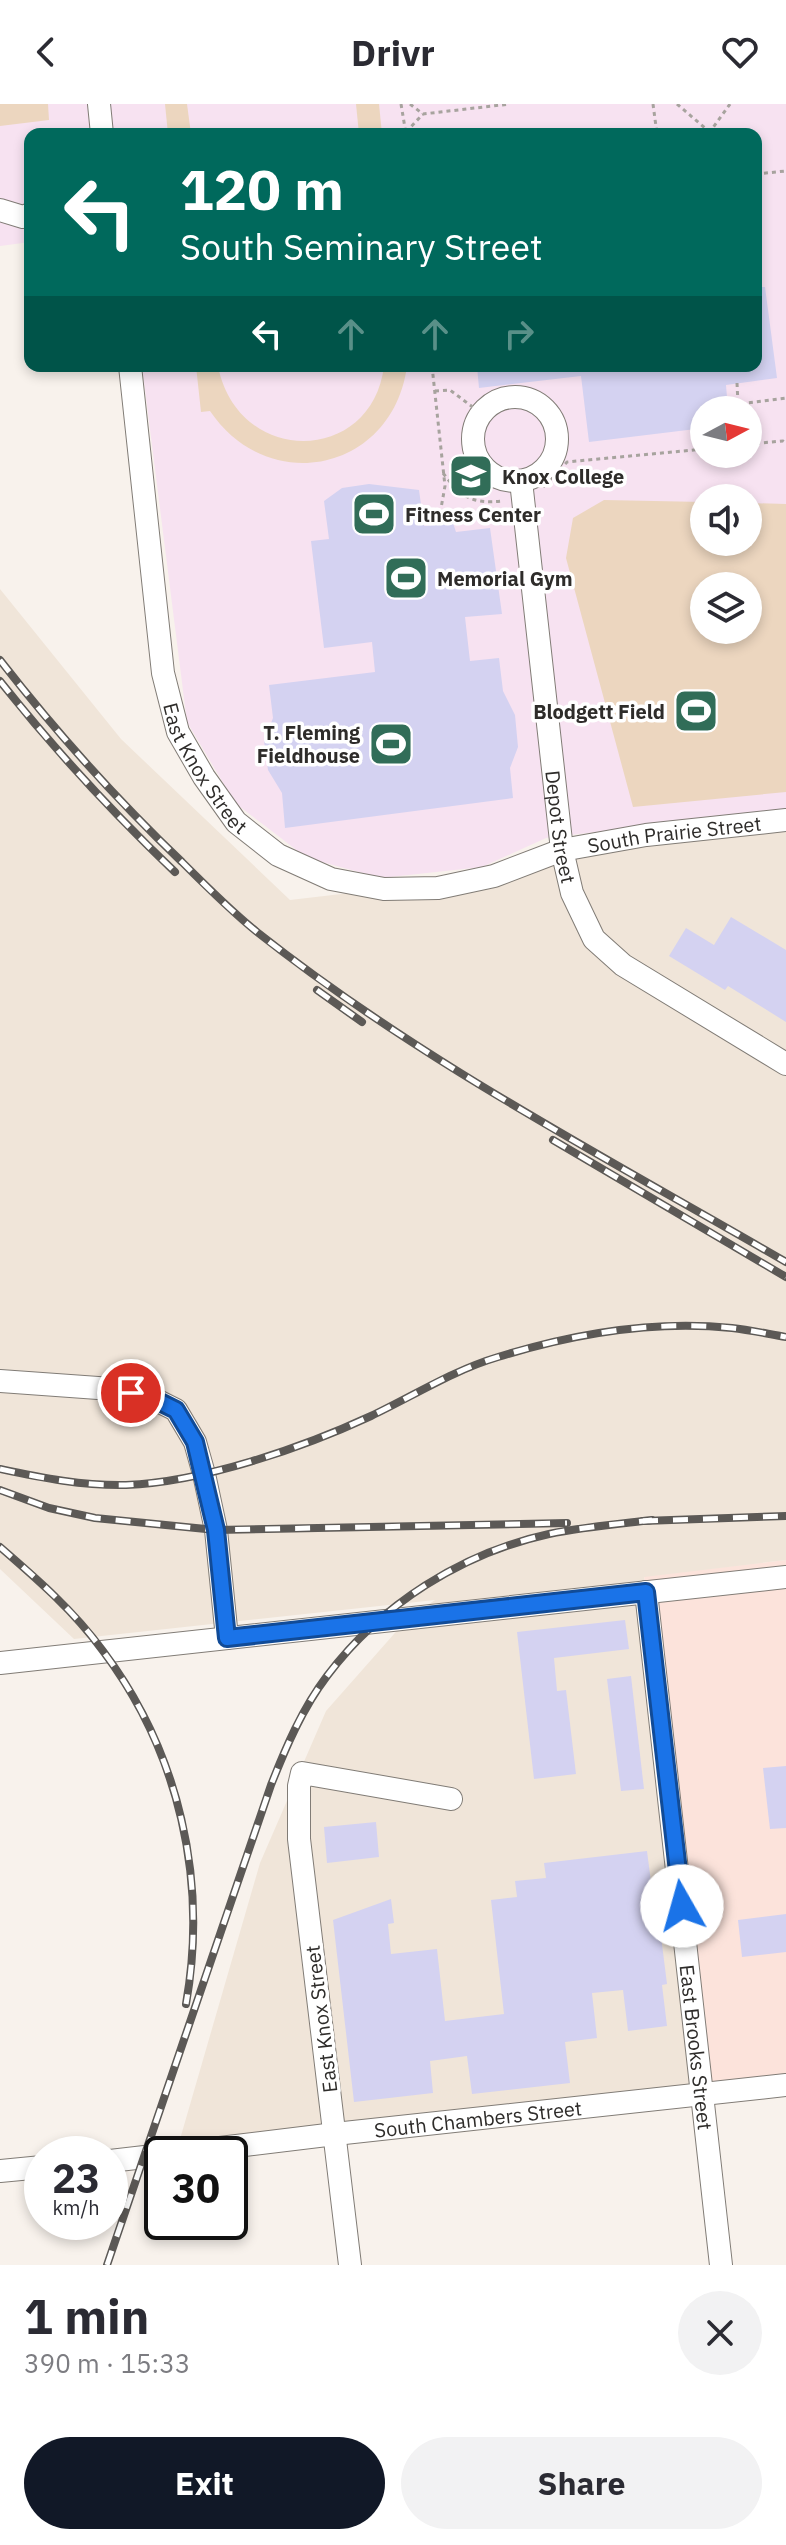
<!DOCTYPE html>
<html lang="en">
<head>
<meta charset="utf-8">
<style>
	body { margin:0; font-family:"IBM Plex Sans",sans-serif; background:#f2f2f3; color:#2b2b33; height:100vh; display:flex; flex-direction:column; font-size:30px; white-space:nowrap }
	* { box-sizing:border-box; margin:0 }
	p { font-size:26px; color:#7c7c81 }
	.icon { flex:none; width:44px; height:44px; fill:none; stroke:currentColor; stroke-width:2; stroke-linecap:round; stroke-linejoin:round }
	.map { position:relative; height:2161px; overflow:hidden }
	.drawer { display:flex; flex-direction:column; background:#fff; flex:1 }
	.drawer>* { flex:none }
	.hud { position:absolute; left:24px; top:24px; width:738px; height:244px; border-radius:16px; box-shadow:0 4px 12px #0003; background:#00695c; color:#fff; overflow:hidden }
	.needle { width:52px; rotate:83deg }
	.fabs { position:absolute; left:690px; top:292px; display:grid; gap:16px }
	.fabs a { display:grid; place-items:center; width:72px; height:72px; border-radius:50%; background:#fff; box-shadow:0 4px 12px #0003; font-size:40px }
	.speed { position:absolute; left:24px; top:2032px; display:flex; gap:16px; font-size:40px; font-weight:700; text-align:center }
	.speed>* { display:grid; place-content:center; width:104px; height:104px; border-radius:50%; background:#fff; box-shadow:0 4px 12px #0003; line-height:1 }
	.speed small { font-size:20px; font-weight:400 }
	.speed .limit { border:4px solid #111; border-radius:12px; background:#fff; color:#111 }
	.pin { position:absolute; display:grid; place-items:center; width:68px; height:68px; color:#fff; margin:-34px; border:4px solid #fff; border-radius:50%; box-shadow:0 2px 8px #0007 }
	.me { position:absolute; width:88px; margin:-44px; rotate:353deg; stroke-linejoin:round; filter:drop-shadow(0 0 6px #0008) }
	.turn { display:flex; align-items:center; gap:28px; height:168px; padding:0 24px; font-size:36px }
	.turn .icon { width:104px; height:104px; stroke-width:2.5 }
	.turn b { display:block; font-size:56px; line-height:68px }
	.lanes { display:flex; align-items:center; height:76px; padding:0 24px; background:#0003; justify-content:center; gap:40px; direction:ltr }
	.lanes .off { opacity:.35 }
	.round { display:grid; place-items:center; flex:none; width:84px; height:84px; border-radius:42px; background:#f2f2f3 }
	.head { display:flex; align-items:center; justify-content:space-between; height:136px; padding:0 24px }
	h1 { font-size:48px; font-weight:800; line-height:60px }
	.action { display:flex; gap:16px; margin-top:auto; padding:16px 24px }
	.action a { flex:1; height:92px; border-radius:48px; background:#111827; color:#fff; font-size:32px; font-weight:800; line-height:92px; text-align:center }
	.action a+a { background:#f2f2f3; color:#2b2b33 }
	header { display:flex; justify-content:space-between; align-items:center; height:104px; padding:0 24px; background:#fff; font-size:36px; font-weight:800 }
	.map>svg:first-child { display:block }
	.commercial { fill:#fce3db }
	.built { fill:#f0e5d9 }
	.education { fill:#f7e2f1; fill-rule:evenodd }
	.green { fill:#ecd6bf; fill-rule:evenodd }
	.building { fill:#d4d2f1 }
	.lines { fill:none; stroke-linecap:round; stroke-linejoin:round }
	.minor-casing { stroke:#817c76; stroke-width:24 }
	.path { stroke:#a7a39e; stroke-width:3; stroke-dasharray:4 4; stroke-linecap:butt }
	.minor { stroke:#fff; stroke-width:22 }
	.rail-casing { stroke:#5c5956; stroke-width:8 }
	.rail { stroke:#fff; stroke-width:5; stroke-dasharray:15; stroke-linecap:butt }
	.route-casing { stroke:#114b97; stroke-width:20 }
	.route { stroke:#1a73e8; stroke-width:14 }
	.labels { text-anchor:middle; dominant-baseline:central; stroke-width:7; stroke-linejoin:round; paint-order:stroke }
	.poi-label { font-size:20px; font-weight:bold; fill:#2e2c2a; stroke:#fff; text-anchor:start }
	.street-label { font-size:20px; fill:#2e2c2a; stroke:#fff }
</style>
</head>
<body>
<header><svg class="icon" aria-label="back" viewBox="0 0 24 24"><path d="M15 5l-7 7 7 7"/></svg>Drivr<svg class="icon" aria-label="heart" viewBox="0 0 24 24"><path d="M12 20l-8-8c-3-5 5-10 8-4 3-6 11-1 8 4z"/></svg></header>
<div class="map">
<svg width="786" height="2161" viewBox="0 0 786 2161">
	<rect width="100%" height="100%" fill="#f8f2ec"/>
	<path class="commercial" d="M786,1456V1981L703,1990L644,1472Z"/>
	<path class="built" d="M0,485L121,635L290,796L384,785L562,746L786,716V1456L644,1473L703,1990L176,2049L260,1759L326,1607L409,1513L435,1496L74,1535L0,1465Z"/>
	<path class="education" d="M0,0H786V705L546,734L482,763L381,774L307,754L235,699L187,618L142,262H756V30H30V138L0,142ZM704,306H748V350H704ZM704,394H748V438H704ZM704,482H748V526H704Z"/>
	<g class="green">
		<path d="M0,0H48L49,16L0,22Z"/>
		<path d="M165,0H187L191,30H168Z"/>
		<path d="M356,0H379L382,30H359Z"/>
		<path d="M196,262H218C238,363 372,361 384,262H407C393,367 269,394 210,307L201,308Z"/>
		<path d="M604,396L704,398V438H748V399L786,400V688L633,703L566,454L573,414ZM748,482V526H704V482Z"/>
	</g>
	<g class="building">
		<path d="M756,183H765L777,274L726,281L728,306H704V324L589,338L581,272L479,284L477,262H756Z"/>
		<path d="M369,380L419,386L424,422L453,419L456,428L490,424L502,510L465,513L470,557L499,554L503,587L515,611L518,643L510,664L513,694L285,724L282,689L268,666L264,637L273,614L269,581L375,568L372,538L324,544L311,437L329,435L324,397L342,384Z"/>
		<path d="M731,813L786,846V918L728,882L725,886L669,852L686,824L714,841Z"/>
		<path d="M625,1516L629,1545L554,1554L557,1587L566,1586L576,1670L534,1675L517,1528Z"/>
		<path d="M631,1572L644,1685L621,1687L607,1575Z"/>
		<path d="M786,1662V1724L770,1725L763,1664Z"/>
		<path d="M376,1718L379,1753L327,1759L324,1723Z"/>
		<path d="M647,1747L651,1778L654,1777L667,1880L662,1881L667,1922L628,1927L623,1886L592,1889L597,1934L565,1938L570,1979L472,1990L467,1952L430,1957L433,1989L354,1998L333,1816L391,1795L394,1819L388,1820L391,1850L437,1845L445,1917L504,1910L491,1796L517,1793L515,1777L546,1774L544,1759Z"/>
		<path d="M786,1810V1848L742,1853L738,1816Z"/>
	</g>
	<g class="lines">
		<g class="minor-casing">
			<g id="minor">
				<path d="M99,0L102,30"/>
				<path d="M0,106L23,113L30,110"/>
				<path id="s1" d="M130,262L163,569L178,628L204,673L236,718L278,751L331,775L384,785L438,784L494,772L562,746L646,731L786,716"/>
				<circle cx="515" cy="335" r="42"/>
				<path id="s2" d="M521,377L562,746L572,789L594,835L623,861L786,960"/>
				<path d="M0,1277L112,1285L150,1293L176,1306L195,1338L204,1370L216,1426L227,1534"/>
				<path id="s3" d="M646,1488L721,2161"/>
				<path d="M0,1559L786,1473"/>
				<path id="s4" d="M170,2050L335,2030L786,1981"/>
				<path d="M110,2057L162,2051"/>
				<path d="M0,2067L42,2063"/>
				<path d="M350,2161L299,1735V1682L302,1669L451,1695"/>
			</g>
		</g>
		<g class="path">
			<path d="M401,0L406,30"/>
			<path d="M410,0L423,10L510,0"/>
			<path d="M653,0L657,30"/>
			<path d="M677,0L712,30"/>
			<path d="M406,28L423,10"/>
			<path d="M709,29L730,0"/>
			<path d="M756,70L786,67"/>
			<path d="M432,262L445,382L438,421"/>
			<path d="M737,279L738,300L786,294"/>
			<path d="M435,287L450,286L482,310"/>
			<path d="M748,340L783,337L786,339"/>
			<path d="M443,369C462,394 472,400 503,397"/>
			<path d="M543,383L567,358L704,345"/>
		</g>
		<use href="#minor" class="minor"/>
		<g class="rail-casing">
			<g id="rail">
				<path d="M0,556C56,628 116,695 182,758C206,782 231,807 257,828C420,957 607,1054 786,1158"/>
				<path d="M0,577C54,645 112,708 175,768"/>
				<path d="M317,886L362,918"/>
				<path d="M553,1036L786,1173"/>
				<path d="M0,1365C42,1374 84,1382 126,1381C203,1378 302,1344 371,1312C413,1292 454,1266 498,1253C572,1230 654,1216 732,1224C750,1226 768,1230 786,1233"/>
				<path d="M0,1386L49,1404L95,1414L216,1426L567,1419"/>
				<path d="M643,1417L786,1412"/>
				<path d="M0,1443C37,1475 74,1507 103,1547C179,1648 208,1776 186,1900"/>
				<path d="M107,2161L271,1681C286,1643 302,1605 327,1572C381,1500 462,1449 549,1430C583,1423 618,1420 652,1416"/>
			</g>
		</g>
		<use href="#rail" class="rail"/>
	</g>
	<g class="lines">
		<g class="route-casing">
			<path id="route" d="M131,1289L150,1293L176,1306L195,1338L216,1426L227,1534L646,1488L682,1802"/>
		</g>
		<use href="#route" class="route"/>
	</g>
	<defs>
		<g id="university-square" transform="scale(2.3)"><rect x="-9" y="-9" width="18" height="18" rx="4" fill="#316d58" stroke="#fff"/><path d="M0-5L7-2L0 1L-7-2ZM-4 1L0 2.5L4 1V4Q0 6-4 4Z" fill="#fff"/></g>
		<g id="stadium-square" transform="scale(2.3)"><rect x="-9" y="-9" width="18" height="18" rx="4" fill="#316d58" stroke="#fff"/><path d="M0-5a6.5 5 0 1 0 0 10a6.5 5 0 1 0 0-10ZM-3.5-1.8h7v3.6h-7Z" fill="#fff"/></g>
	</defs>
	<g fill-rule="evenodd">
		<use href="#university-square" x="471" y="372"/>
		<use href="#stadium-square" x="374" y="410"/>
		<use href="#stadium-square" x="406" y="474"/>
		<use href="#stadium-square" x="696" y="607"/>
		<use href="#stadium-square" x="391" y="640"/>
	</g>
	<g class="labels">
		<g class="poi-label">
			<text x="502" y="372">Knox College</text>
			<text x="405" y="410">Fitness Center</text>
			<text x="437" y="474">Memorial Gym</text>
			<text x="665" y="607" text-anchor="end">Blodgett Field</text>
			<text x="360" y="628" text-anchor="end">T. Fleming<tspan x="360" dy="23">Fieldhouse</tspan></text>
		</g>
		<g class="street-label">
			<text stroke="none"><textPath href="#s1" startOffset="414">East Knox Street</textPath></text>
			<text stroke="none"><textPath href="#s2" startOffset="348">Depot Street</textPath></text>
			<text stroke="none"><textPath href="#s1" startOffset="940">South Prairie Street</textPath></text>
			<text transform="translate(321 1915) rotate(-97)">East Knox Street</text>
			<text stroke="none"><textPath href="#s3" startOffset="458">East Brooks Street</textPath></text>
			<text stroke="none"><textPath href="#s4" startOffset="310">South Chambers Street</textPath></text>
		</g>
	</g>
</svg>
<div class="fabs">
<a><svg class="needle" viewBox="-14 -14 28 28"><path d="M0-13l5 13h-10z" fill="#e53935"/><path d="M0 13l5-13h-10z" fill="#7c7c81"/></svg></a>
<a><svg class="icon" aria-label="sound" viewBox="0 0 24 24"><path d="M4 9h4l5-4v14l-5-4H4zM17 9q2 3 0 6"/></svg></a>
<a><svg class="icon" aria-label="layers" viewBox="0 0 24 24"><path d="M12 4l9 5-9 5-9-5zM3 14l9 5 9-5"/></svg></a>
</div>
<div class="speed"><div>23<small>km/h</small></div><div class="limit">30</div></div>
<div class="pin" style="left:131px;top:1289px;background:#d93025"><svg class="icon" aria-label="arrive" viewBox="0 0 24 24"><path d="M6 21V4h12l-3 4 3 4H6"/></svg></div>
<svg class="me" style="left:682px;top:1802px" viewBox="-20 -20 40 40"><circle r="19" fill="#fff"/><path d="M0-13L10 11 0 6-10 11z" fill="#1a73e8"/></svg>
<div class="hud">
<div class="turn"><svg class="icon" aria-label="left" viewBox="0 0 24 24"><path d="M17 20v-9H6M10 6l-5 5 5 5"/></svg><div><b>120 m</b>South Seminary Street</div></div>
<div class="lanes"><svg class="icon" aria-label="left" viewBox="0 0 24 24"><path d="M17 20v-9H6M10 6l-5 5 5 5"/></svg><svg class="icon off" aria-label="ahead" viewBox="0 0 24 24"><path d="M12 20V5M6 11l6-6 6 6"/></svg><svg class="icon off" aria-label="ahead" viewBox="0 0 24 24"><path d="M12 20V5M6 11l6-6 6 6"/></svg><svg class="icon off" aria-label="right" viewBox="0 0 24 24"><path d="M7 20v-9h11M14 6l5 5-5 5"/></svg></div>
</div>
</div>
<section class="drawer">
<div class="head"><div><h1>1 min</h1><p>390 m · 15:33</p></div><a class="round"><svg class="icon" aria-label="close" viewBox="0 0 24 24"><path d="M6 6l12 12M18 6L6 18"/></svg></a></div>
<div class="action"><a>Exit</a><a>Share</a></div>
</section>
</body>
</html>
